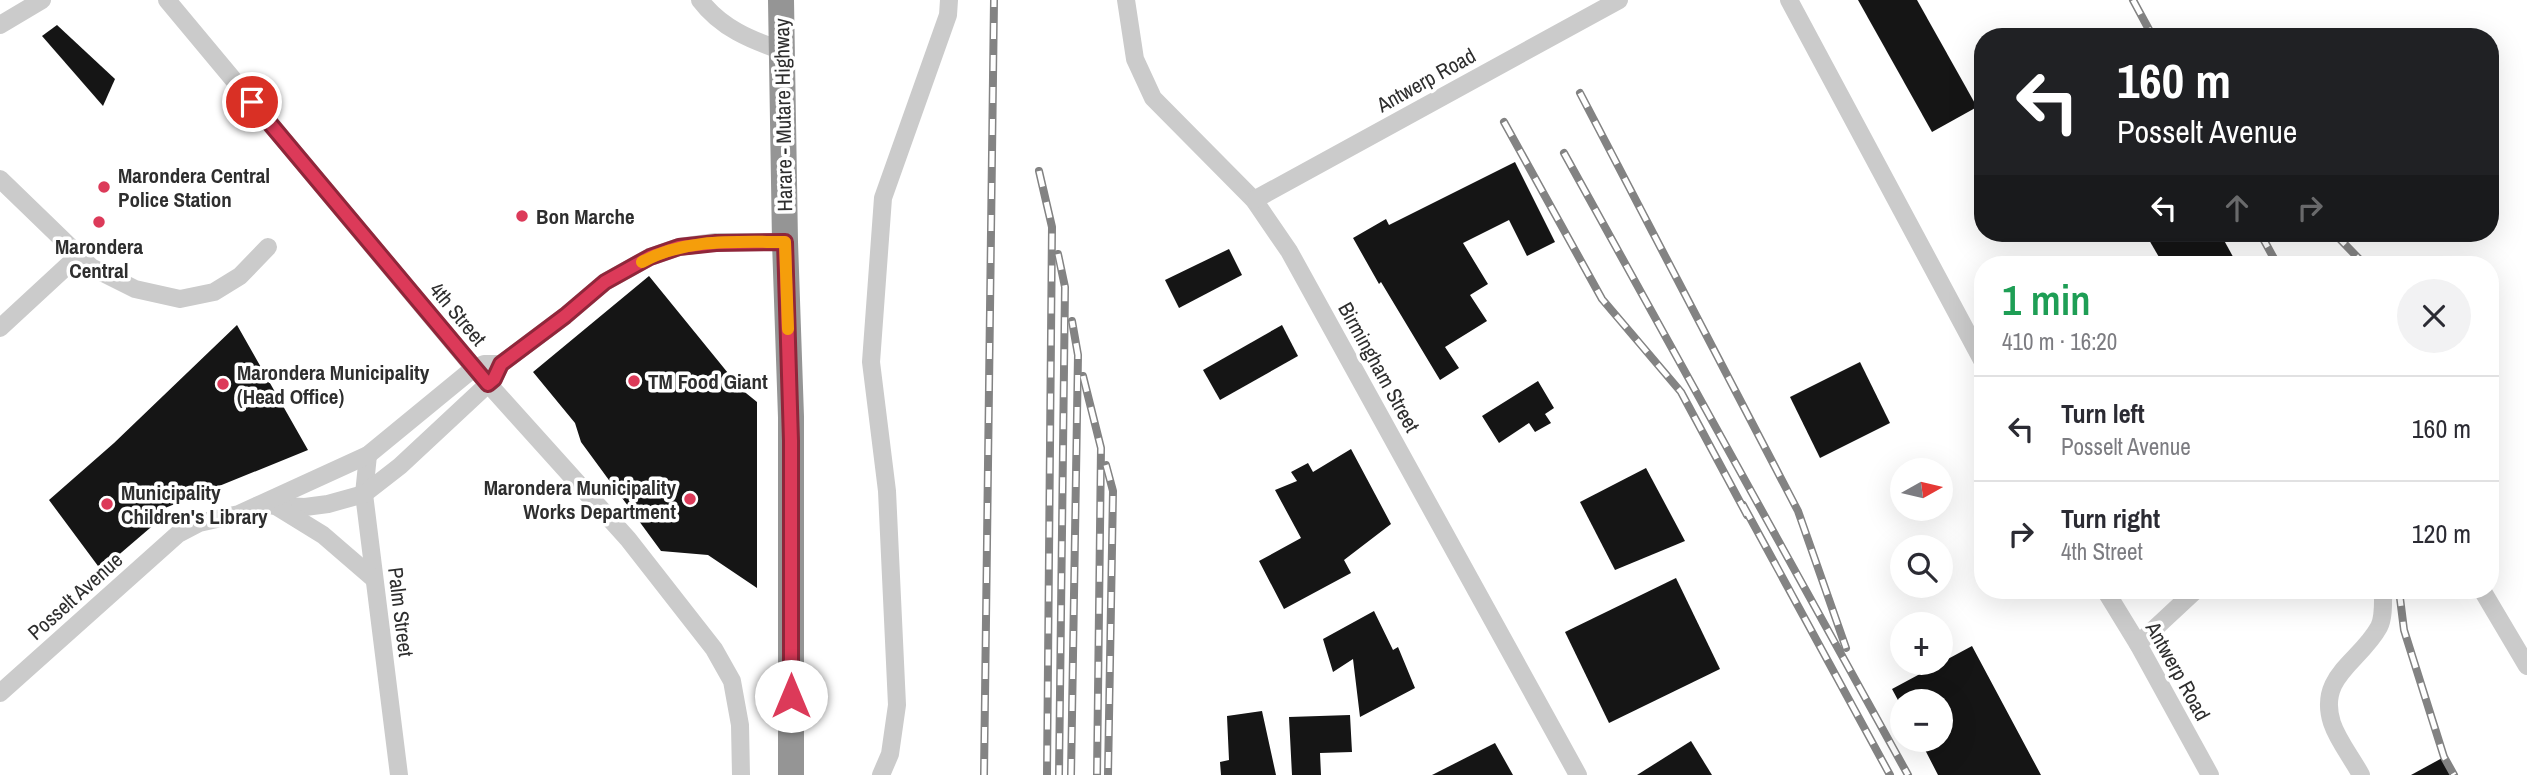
<!DOCTYPE html>
<html lang="en">
<head>
<meta charset="utf-8">
<style>
	body { margin:0; font-family:"Archivo Narrow",sans-serif; background:#f2f2f3; color:#2b2b33; height:100vh; display:flex; flex-direction:column; font-size:26px; white-space:nowrap }
	* { box-sizing:border-box; margin:0 }
	p { font-size:23px; color:#7c7c81 }
	.icon { flex:none; width:38px; height:38px; fill:none; stroke:currentColor; stroke-width:2; stroke-linecap:round; stroke-linejoin:round }
	.map { position:relative; flex:1; overflow:hidden }
	.drawer { position:absolute; left:1974px; top:256px; width:525px; height:343px; display:flex; flex-direction:column; background:#fff; border-radius:28px; box-shadow:0 7px 28px #0002 }
	.drawer>* { flex:none }
	.top-card { position:absolute; left:1974px; top:28px; width:525px; height:214px; border-radius:28px; box-shadow:0 7px 28px #0002; background:#202124; color:#fff; overflow:hidden }
	.needle { width:46px; rotate:82deg }
	.fabs { position:absolute; left:1890px; top:458px; display:grid; gap:14px }
	.fabs a { display:grid; place-items:center; width:63px; height:63px; border-radius:50%; background:#fff; box-shadow:0 7px 28px #0002; font-size:35px }
	.pin { position:absolute; display:grid; place-items:center; width:60px; height:60px; color:#fff; margin:-30px; border:4px solid #fff; border-radius:50%; box-shadow:0 2px 7px #0007 }
	.me { position:absolute; width:77px; margin:-38px; rotate:0deg; stroke-linejoin:round; filter:drop-shadow(0 0 5px #0008) }
	.turn { display:flex; align-items:center; gap:24px; height:147px; padding:0 28px; font-size:32px }
	.turn .icon { width:91px; height:91px; stroke-width:2.5 }
	.turn b { display:block; font-size:49px; line-height:60px }
	.lanes { display:flex; align-items:center; height:66px; padding:0 28px; background:#0003; justify-content:center; gap:35px; direction:ltr }
	.lanes .off { opacity:.35 }
	.round { display:grid; place-items:center; flex:none; width:74px; height:74px; border-radius:37px; background:#f2f2f3 }
	.overview { display:flex; align-items:center; justify-content:space-between; height:119px; padding:0 28px }
	h1 { font-size:42px; font-weight:600; line-height:52px; color:#1e9e55 }
	ul { padding:0; list-style:none }
	li { display:flex; align-items:center; gap:21px; height:105px; padding:0 28px; border-top:2px solid #e1e1e2 }
	li div { flex:1 }
	li b { display:block; font-size:26px }
	li em { font-style:normal }
	.map>svg:first-child { display:block }
	.building { fill:#151515 }
	.lines { fill:none; stroke-linecap:round; stroke-linejoin:round }
	.minor { stroke:#cbcbcb; stroke-width:18 }
	.highway { stroke:#959595; stroke-width:26 }
	.rail-casing { stroke:#838383; stroke-width:8 }
	.rail { stroke:#fff; stroke-width:5; stroke-dasharray:16; stroke-linecap:butt }
	.route-casing { stroke:#8f263a; stroke-width:18 }
	.route { stroke:#dc3a59; stroke-width:12 }
	.slow { stroke:#f59e0b; stroke-width:12 }
	.poi-dot { fill:#dc3a59; stroke:#fff; stroke-width:2.5 }
	.labels { text-anchor:middle; dominant-baseline:central; stroke-width:7; stroke-linejoin:round; paint-order:stroke }
	.street-label { font-size:21px; fill:#2e2e2e; stroke:#fff }
	.poi-label { font-size:21px; font-weight:bold; fill:#2e2e2e; stroke:#fff; text-anchor:start }
</style>
</head>
<body>
<div class="map">
<svg width="2527" height="775" viewBox="0 0 2527 775">
	<rect width="100%" height="100%" fill="#fff"/>
	<g class="building">
		<path d="M1858,0H1917L1977,107L1932,132Z"/>
		<path d="M57,25L115,79L103,106L42,36Z"/>
		<path d="M1515,162L1555,242L1527,256L1509,220L1463,243L1488,284L1470,295L1487,321L1445,347L1459,368L1440,380L1381,282L1379,284L1353,238L1386,219L1389,225Z"/>
		<path d="M2145,233H2220L2237,264H2163Z"/>
		<path d="M1229,249L1242,275L1179,308L1165,280Z"/>
		<path d="M649,276L741,389L757,402V588L708,555L661,551L581,442L575,423L533,372Z"/>
		<path d="M237,325L308,450L165,508L157,522L101,570L49,500L114,443Z"/>
		<path d="M1282,325L1298,356L1220,400L1203,370Z"/>
		<path d="M1860,362L1890,423L1820,458L1790,397Z"/>
		<path d="M1538,381L1554,408L1545,414L1551,423L1535,432L1529,423L1499,443L1482,416Z"/>
		<path d="M1351,449L1391,524L1344,560L1351,573L1284,609L1259,561L1301,538L1275,490L1297,481L1291,472L1308,463L1313,472Z"/>
		<path d="M1646,468L1685,541L1615,570L1580,502Z"/>
		<path d="M1676,578L1720,669L1609,723L1565,632Z"/>
		<path d="M1374,611L1393,650L1398,647L1415,688L1360,717L1353,659L1333,672L1323,639Z"/>
		<path d="M1972,646L2041,775H1938L1920,740H1941V702H1899L1892,689Z"/>
		<path d="M1262,711L1276,775H1221L1220,762L1229,760L1227,716Z"/>
		<path d="M1350,715L1352,752L1320,753L1321,775H1292L1289,717Z"/>
		<path d="M1691,741L1712,775H1637Z"/>
		<path d="M1495,743L1513,775H1432Z"/>
		<path d="M2444,757L2453,775H2411Z"/>
	</g>
	<g class="lines">
		<g class="minor">
			<path d="M167,0L474,368L628,539L714,649L732,681L740,725L741,775"/>
			<path d="M700,0C721,28 751,40 783,51"/>
			<path d="M1126,0L1135,59L1153,98L1254,200L1289,251L1578,775"/>
			<path d="M1789,0L1983,362"/>
			<path d="M0,25L42,0"/>
			<path d="M0,179L91,267L135,289L180,299L214,292L240,276L268,247"/>
			<path d="M1254,200L1619,0"/>
			<path d="M0,328L79,255"/>
			<path d="M368,455L364,494L399,775"/>
			<path d="M259,505L305,507L328,504L364,494L400,466L488,384L494,378L501,364L565,316L605,282L650,257L679,247L716,242H785"/>
			<path d="M276,506L323,535L374,579"/>
			<path d="M2105,590L2138,644L2210,775"/>
			<path d="M2482,590L2527,666"/>
			<path d="M2138,644L2196,590"/>
			<path d="M0,693L178,534L199,523L239,514L368,455L474,368L484,364H501"/>
			<path d="M881,775L890,754L897,705L887,491L871,362L883,198L948,15L949,0"/>
			<path d="M2361,775C2352,758 2338,741 2332,723C2317,676 2360,662 2379,627C2384,618 2383,600 2383,590"/>
		</g>
		<path class="highway" d="M781,0L785,242L791,417V775"/>
		<g class="rail-casing">
			<g id="rail">
				<path d="M2133,0L2153,37"/>
				<path d="M1580,93L1798,511L1846,648"/>
				<path d="M1504,122L1602,299L1681,392L1747,515"/>
				<path d="M1564,153L1908,775"/>
				<path d="M1039,171L1052,227L1047,775"/>
				<path d="M2260,233L2277,264"/>
				<path d="M2334,233L2364,264"/>
				<path d="M1058,254L1065,287L1059,775"/>
				<path d="M1083,376L1101,448L1097,775"/>
				<path d="M1106,465L1113,491L1108,775"/>
				<path d="M1743,505L1890,775"/>
				<path d="M2399,590L2404,630L2444,757L2454,775"/>
				<path d="M984,775L994,0"/>
				<path d="M1071,775L1078,355L1072,321"/>
			</g>
		</g>
		<use href="#rail" class="rail"/>
	</g>
	<g class="lines">
		<g class="route-casing">
			<path id="route" d="M252,102L488,384L494,379L501,364L565,316L605,282L650,257L679,247L716,243L785,242L791,441V696"/>
		</g>
		<use href="#route" class="route"/>
		<path class="slow" d="M642,262C685,238 737,242 785,242L788,329"/>
	</g>
	<g class="poi-dot">
		<circle cx="104" cy="187" r="7"/>
		<circle cx="522" cy="216" r="7"/>
		<circle cx="99" cy="222" r="7"/>
		<circle cx="634" cy="381" r="7"/>
		<circle cx="223" cy="384" r="7"/>
		<circle cx="690" cy="499" r="7"/>
		<circle cx="107" cy="504" r="7"/>
	</g>
	<g class="labels">
		<g class="street-label">
			<text transform="translate(1426 80) rotate(-29)">Antwerp Road</text>
			<text transform="translate(783 115) rotate(-91)">Harare - Mutare Highway</text>
			<text transform="translate(458 314) rotate(50)">4th Street</text>
			<text transform="translate(1379 367) rotate(61)">Birmingham Street</text>
			<text transform="translate(75 596) rotate(-42)">Posselt Avenue</text>
			<text transform="translate(401 612) rotate(83)">Palm Street</text>
			<text transform="translate(2178 671) rotate(61)">Antwerp Road</text>
		</g>
		<g class="poi-label">
			<text x="118" y="175">Marondera Central<tspan x="118" dy="24">Police Station</tspan></text>
			<text x="536" y="216">Bon Marche</text>
			<text x="99" y="246" text-anchor="middle">Marondera<tspan x="99" dy="24">Central</tspan></text>
			<text x="237" y="372">Marondera Municipality<tspan x="237" dy="24">(Head Office)</tspan></text>
			<text x="648" y="381">TM Food Giant</text>
			<text x="676" y="487" text-anchor="end">Marondera Municipality<tspan x="676" dy="24">Works Department</tspan></text>
			<text x="121" y="492">Municipality<tspan x="121" dy="24">Children's Library</tspan></text>
		</g>
	</g>
</svg>
<div class="fabs">
<a><svg class="needle" viewBox="-14 -14 28 28"><path d="M0-13l5 13h-10z" fill="#e53935"/><path d="M0 13l5-13h-10z" fill="#7c7c81"/></svg></a>
<a><svg class="icon" aria-label="search" viewBox="0 0 24 24"><circle cx="10" cy="10" r="6"/><path d="M15 15l6 6"/></svg></a>
<a>+</a>
<a>−</a>
</div>
<div class="pin" style="left:252px;top:102px;background:#d93025"><svg class="icon" aria-label="arrive" viewBox="0 0 24 24"><path d="M6 21V4h12l-3 4 3 4H6"/></svg></div>
<svg class="me" style="left:791px;top:696px" viewBox="-20 -20 40 40"><circle r="19" fill="#fff"/><path d="M0-13L10 11 0 6-10 11z" fill="#dc3a59"/></svg>
<div class="top-card">
<div class="turn"><svg class="icon" aria-label="left" viewBox="0 0 24 24"><path d="M17 20v-9H6M10 6l-5 5 5 5"/></svg><div><b>160 m</b>Posselt Avenue</div></div>
<div class="lanes"><svg class="icon" aria-label="left" viewBox="0 0 24 24"><path d="M17 20v-9H6M10 6l-5 5 5 5"/></svg><svg class="icon off" aria-label="ahead" viewBox="0 0 24 24"><path d="M12 20V5M6 11l6-6 6 6"/></svg><svg class="icon off" aria-label="right" viewBox="0 0 24 24"><path d="M7 20v-9h11M14 6l5 5-5 5"/></svg></div>
</div>
<section class="drawer">
<div class="overview"><div><h1>1 min</h1><p>410 m · 16:20</p></div><a class="round"><svg class="icon" aria-label="close" viewBox="0 0 24 24"><path d="M6 6l12 12M18 6L6 18"/></svg></a></div>
<ul>
<li><svg class="icon" aria-label="left" viewBox="0 0 24 24"><path d="M17 20v-9H6M10 6l-5 5 5 5"/></svg><div><b>Turn left</b><p>Posselt Avenue</p></div><em>160 m</em></li>
<li><svg class="icon" aria-label="right" viewBox="0 0 24 24"><path d="M7 20v-9h11M14 6l5 5-5 5"/></svg><div><b>Turn right</b><p>4th Street</p></div><em>120 m</em></li>
</ul>
</section>
</div>
</body>
</html>
